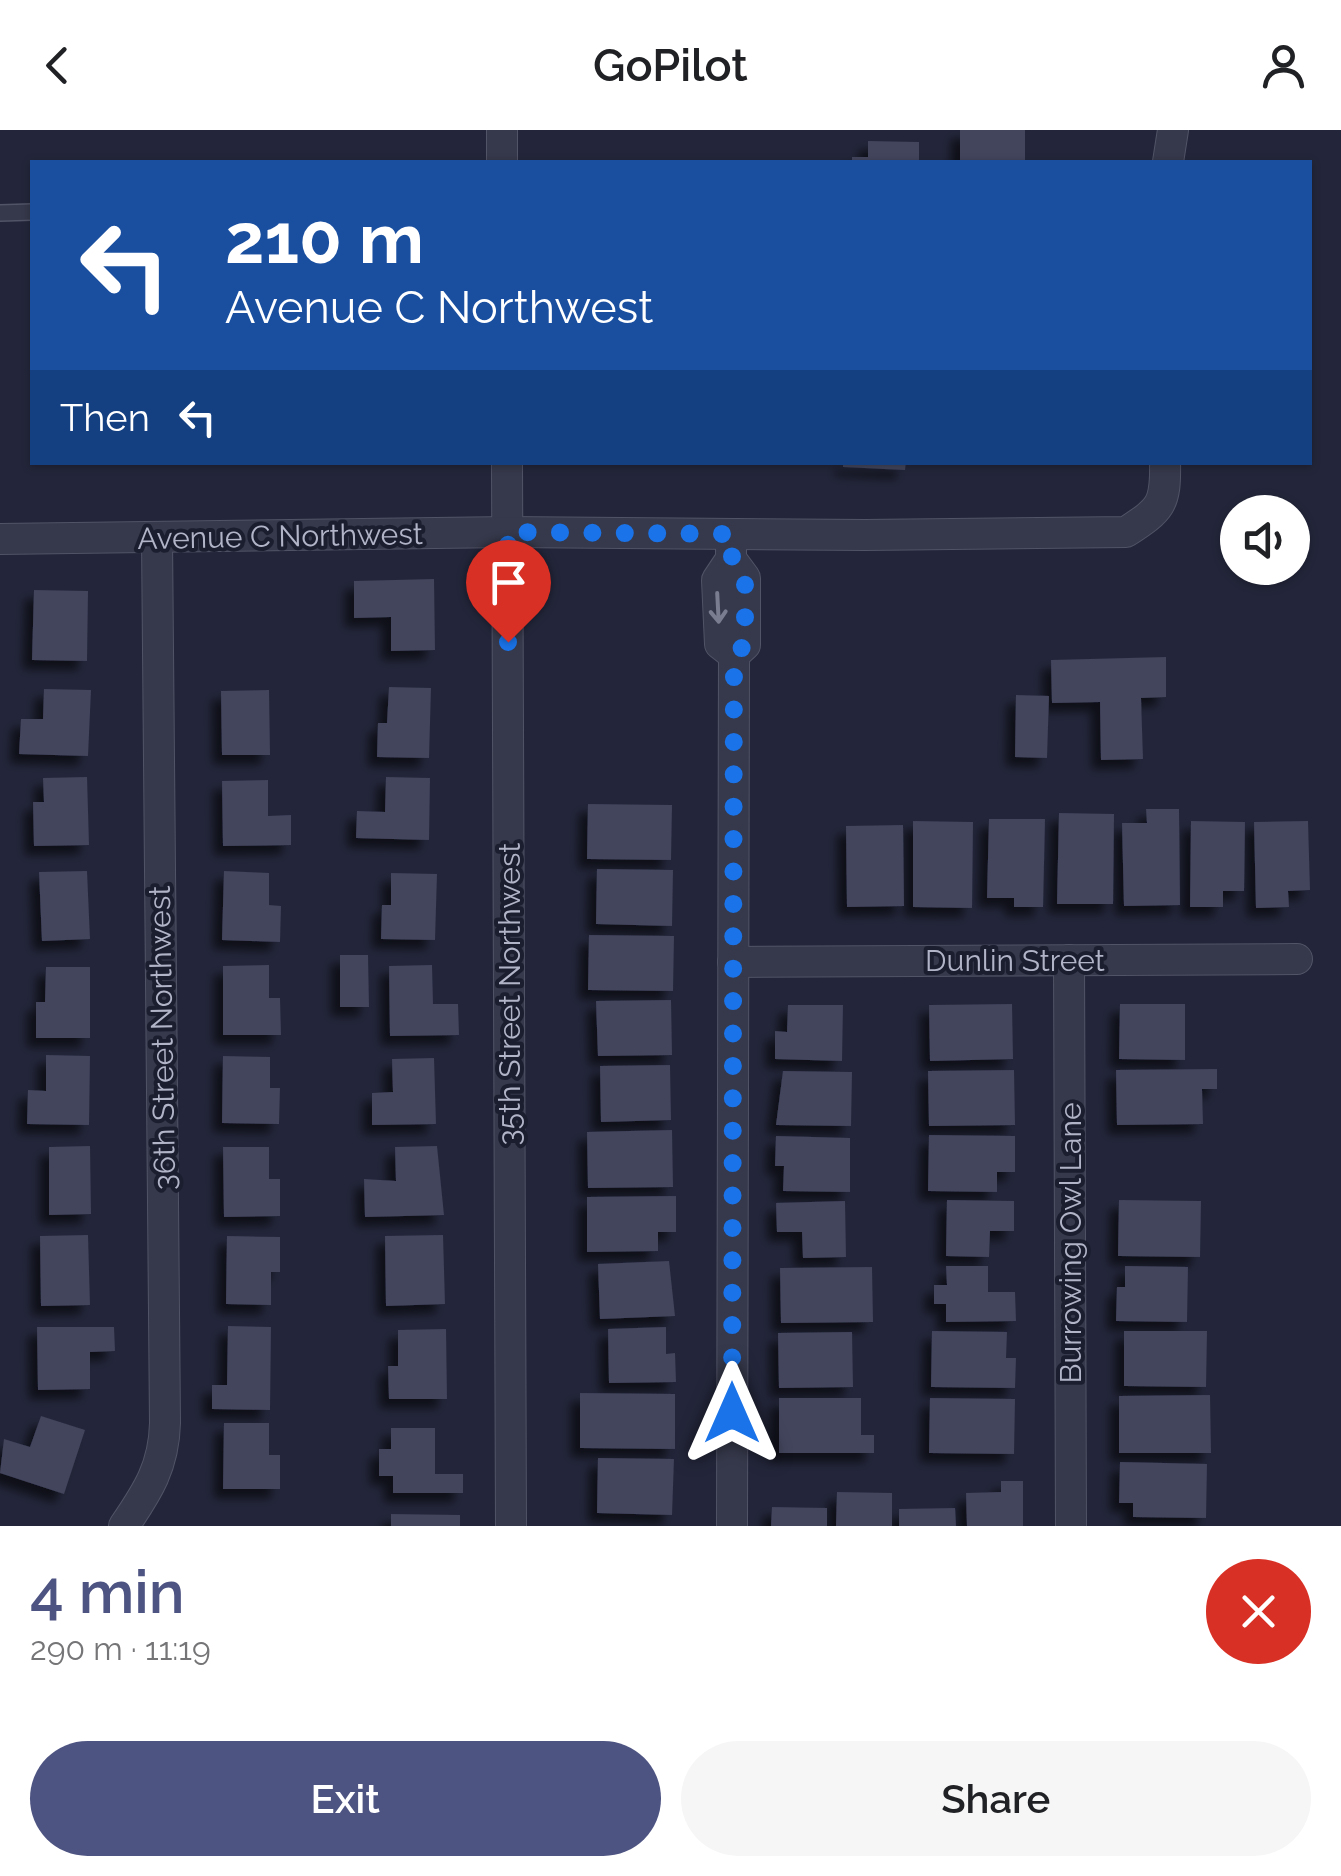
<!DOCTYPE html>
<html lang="en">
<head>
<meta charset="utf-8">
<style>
	body { margin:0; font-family:Raleway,sans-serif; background:#f6f6f6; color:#202124; height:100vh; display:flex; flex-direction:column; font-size:38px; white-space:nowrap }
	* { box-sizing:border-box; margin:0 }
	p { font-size:32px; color:#757577 }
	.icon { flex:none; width:55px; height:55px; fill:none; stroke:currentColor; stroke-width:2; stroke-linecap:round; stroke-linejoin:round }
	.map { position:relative; height:1396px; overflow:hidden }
	.drawer { display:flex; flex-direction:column; background:#fff; flex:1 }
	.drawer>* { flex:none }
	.hud { position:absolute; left:30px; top:30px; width:1282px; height:305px; border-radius:0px; box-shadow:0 2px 8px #0004; background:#1a4fa0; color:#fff; overflow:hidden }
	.tools { position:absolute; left:1220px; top:365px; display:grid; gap:20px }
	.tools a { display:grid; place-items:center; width:90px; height:90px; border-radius:50%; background:#fff; box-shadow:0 2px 8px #0004; font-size:50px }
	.pin { position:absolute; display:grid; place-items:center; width:85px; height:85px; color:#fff; margin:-102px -42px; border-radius:50% 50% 50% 0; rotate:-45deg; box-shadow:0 0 10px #0007 }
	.pin .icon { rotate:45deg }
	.me { position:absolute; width:110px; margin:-55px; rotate:0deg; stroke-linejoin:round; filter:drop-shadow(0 0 8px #0008) }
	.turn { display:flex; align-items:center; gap:35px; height:210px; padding:0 30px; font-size:45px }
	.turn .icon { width:130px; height:130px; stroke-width:2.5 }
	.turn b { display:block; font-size:70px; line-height:85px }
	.then { display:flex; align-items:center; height:95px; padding:0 30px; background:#0003; gap:20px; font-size:38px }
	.round { display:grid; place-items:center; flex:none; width:105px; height:105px; border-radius:52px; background:#f6f6f6 }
	.headline { display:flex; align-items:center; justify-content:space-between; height:170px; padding:0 30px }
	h1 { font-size:60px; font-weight:600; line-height:75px; color:#4e5482 }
	.primary-button { display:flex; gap:20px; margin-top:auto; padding:20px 30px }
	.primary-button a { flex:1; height:115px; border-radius:60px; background:#4e5482; color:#fff; font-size:40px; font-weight:600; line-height:115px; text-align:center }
	.primary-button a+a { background:#f6f6f6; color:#202124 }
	header { display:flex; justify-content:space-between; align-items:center; height:130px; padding:0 30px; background:#fff; font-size:45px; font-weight:600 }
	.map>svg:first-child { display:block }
	.building { fill:#42445c; filter:url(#shadow) }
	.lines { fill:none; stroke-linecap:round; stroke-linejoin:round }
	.lane-casing { stroke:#515366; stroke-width:18 }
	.street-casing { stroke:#515366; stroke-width:32 }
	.lane { stroke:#36394b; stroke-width:15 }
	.street { stroke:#36394b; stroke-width:30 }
	.oneway { stroke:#7a7c8f }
	.route { stroke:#1a73e8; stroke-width:18; stroke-dasharray:0 32.4 }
	.labels { text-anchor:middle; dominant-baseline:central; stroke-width:8; stroke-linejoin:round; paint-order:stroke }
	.street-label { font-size:30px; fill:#b1b3c7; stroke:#1b1e2f }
</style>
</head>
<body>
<header><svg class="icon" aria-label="back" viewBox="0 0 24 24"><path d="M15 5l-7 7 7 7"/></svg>GoPilot<svg class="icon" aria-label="person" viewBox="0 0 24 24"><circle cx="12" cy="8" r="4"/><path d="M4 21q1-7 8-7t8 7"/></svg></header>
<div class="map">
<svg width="1341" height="1396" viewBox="0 0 1341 1396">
	<defs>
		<filter id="shadow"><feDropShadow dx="-9" dy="9" stdDeviation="5" flood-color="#0009"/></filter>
	</defs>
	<rect width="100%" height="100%" fill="#23263a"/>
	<g class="building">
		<rect x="960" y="0" width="65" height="32"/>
		<path d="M868,11L919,12V32H852V27H868Z"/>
		<path d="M843,332H906L905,340L843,337Z"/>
		<path d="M434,449L435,520L391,521V487L354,488V451Z"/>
		<path d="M34,460L88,461L87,531L32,530Z"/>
		<path d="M1166,527V567L1141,568L1143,629L1101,630L1100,572L1052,573L1051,530Z"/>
		<path d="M389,557L431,558L429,628L377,627L378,593H387Z"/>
		<path d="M44,559L91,560L88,626L19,624L21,589H43Z"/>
		<path d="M269,560L270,625H222L221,561Z"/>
		<path d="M1016,565L1049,566L1047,628L1015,627Z"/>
		<path d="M87,647L89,715L34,716L33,672H44L43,648Z"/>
		<path d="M386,647L430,648L429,710L356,708L357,681L385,682Z"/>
		<path d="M268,650V686L291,685V715L223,716L222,651Z"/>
		<path d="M588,674L672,675L671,730L587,729Z"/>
		<path d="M1146,679H1179L1180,775L1124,776L1122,693H1147Z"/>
		<path d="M1059,683L1114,684L1113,774H1057Z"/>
		<path d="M989,689H1045L1043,777H1014V768H987Z"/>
		<path d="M913,691L973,692L972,778L913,777Z"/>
		<path d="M1191,691L1245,692L1244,761H1223V777H1190Z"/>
		<path d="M1308,691L1310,760L1288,761L1289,777L1256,778L1254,692Z"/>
		<path d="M903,695L904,776L847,777L846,696Z"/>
		<path d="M597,739L673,740L672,796L596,794Z"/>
		<path d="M87,741L90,809L42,811L39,742Z"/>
		<path d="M224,741L269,743V775L281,776L280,812L222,810Z"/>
		<path d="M391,743L437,744L435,810L381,809L382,775H391Z"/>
		<path d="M589,805L674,806L673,861L588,860Z"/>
		<path d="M340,825H368L369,877H340Z"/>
		<path d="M269,835V868H280L281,905H223V836Z"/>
		<path d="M432,835L433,874H458L459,905L390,906L389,836Z"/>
		<path d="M46,837H90V908H36V872H45Z"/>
		<path d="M671,870L672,925L598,926L596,871Z"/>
		<path d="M1012,874L1013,929L930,931L929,875Z"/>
		<path d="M1120,874H1185V930L1119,929Z"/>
		<path d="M788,875H843L842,931L775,929V901L787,902Z"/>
		<path d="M46,925L90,926L89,995L27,994L28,960L46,961Z"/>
		<path d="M223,926L270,927V958H280L279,994L222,993Z"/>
		<path d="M434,928L436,994L372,995V963L393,962L392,929Z"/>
		<path d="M670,935L671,990L601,992L600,936Z"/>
		<path d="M1217,939V959H1202L1203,994L1117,995L1116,940Z"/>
		<path d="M1014,940L1015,995L929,996L928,941Z"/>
		<path d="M783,941L852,942L851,996L776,995Z"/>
		<path d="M672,1000L673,1057L588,1058L587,1002Z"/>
		<path d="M929,1005L1015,1006V1042H997V1062L928,1061Z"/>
		<path d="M776,1006L850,1008V1062L783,1061L784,1036H775Z"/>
		<path d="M90,1016L91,1084L49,1085V1017Z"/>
		<path d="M437,1016L444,1085L365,1087L364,1049L396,1051L395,1017Z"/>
		<path d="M223,1017H269V1049H280V1086L224,1087Z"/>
		<path d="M676,1066V1102H658V1121L587,1122V1067Z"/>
		<path d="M947,1070L1014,1071V1101H990L989,1127L946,1126Z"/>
		<path d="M1119,1070L1201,1071L1200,1127L1118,1126Z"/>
		<path d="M845,1071L846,1127L803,1128L802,1102H777L776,1073Z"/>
		<path d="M88,1105L90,1175L41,1176L40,1106Z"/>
		<path d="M443,1105L445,1174L386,1176L385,1106Z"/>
		<path d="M227,1106L280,1107V1142H271V1175L226,1174Z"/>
		<path d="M669,1131L675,1186L600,1189L598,1134Z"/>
		<path d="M946,1136H988V1162H1015L1016,1191L946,1192V1174H934V1155H947Z"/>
		<path d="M1125,1136L1188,1137L1187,1192L1116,1191L1117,1157H1125Z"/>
		<path d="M872,1137L873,1192L781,1193L780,1138Z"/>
		<path d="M228,1196L271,1197L270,1280L212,1279V1255H227Z"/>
		<path d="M37,1197H114L115,1221L90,1222V1259L38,1260Z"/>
		<path d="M666,1197V1224L675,1223L676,1252L609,1253L608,1199Z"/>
		<path d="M446,1199L447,1269H389L388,1236H398V1200Z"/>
		<path d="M932,1201L1007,1202L1006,1228H1016L1015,1258L931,1257Z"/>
		<path d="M1124,1201H1207L1206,1257L1124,1256Z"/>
		<path d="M852,1202L853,1257L779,1258L778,1203Z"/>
		<path d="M580,1263L675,1264V1319L580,1318Z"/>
		<path d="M1210,1265L1211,1323H1119V1266Z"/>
		<path d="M779,1268H861V1305H874V1323H779Z"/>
		<path d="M930,1268L1015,1269L1014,1324L929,1323Z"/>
		<path d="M41,1286L85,1300L64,1364L0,1343L4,1309L30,1317Z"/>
		<path d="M224,1293H269V1325H280V1359H223Z"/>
		<path d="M391,1298H435V1344H463V1363H393V1346H379V1319H391Z"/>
		<path d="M598,1328L674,1329L672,1385L597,1383Z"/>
		<path d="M1120,1332L1207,1334L1206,1388L1133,1387V1373H1119Z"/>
		<path d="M1001,1351H1023V1396H967L966,1363L1001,1362Z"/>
		<path d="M837,1362L892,1363V1396H836Z"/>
		<path d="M772,1377L827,1378V1396H771Z"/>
		<path d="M955,1378L956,1396H899V1379Z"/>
		<path d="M391,1384L460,1385V1396H391Z"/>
	</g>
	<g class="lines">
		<g class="lane-casing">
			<path id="lane" d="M0,83L32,82"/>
		</g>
		<g class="street-casing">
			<g id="street">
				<path d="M502,0V32"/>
				<path d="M1168,32L1173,0"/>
				<path d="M507,332L511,1396"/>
				<path d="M0,409L508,402L865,405L1126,402C1161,379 1166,375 1165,332"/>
				<path d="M731,410V429L717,450L720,514L734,525"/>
				<path d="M731,429L745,448V515L734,525L732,1396"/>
				<path d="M1069,830L1071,1396"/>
				<path d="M733,832L1297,829"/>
				<path d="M124,1396C148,1361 164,1336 165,1293L157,409"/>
			</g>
		</g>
		<use href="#lane" class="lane"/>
		<use href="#street" class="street"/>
	</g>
	<defs><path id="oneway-shaft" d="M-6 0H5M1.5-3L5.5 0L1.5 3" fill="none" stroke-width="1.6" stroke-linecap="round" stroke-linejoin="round" transform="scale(2.5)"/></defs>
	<use class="oneway" href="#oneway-shaft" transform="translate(718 478) rotate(87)"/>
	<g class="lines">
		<path class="route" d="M508,512V402L732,404V429L745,448V515L734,525L732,1283"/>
	</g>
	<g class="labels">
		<g class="street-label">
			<text transform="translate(280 406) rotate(-1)">Avenue C Northwest</text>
			<text x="1015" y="830">Dunlin Street</text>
			<text transform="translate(509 864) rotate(-90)">35th Street Northwest</text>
			<text transform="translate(162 908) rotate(-91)">36th Street Northwest</text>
			<text transform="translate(1070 1113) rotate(-90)">Burrowing Owl Lane</text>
		</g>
	</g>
</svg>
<div class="tools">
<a><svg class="icon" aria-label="sound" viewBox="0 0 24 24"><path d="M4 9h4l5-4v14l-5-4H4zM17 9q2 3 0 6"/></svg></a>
</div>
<div class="pin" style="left:508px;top:512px;background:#d93025"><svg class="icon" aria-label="arrive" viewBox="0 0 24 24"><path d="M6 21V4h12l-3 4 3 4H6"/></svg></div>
<svg class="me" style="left:732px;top:1283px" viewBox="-20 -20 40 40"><path d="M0-17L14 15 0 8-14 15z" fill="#1a73e8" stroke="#fff" stroke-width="4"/></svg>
<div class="hud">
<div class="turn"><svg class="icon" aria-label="left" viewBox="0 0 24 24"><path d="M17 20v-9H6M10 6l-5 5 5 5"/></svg><div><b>210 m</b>Avenue C Northwest</div></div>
<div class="then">Then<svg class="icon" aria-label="left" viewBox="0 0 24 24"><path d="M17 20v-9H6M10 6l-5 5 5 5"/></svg></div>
</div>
</div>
<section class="drawer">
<div class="headline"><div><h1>4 min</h1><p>290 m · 11:19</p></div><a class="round" style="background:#d93025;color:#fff"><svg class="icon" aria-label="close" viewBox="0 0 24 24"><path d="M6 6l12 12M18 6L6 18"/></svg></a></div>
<div class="primary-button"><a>Exit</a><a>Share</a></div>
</section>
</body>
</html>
